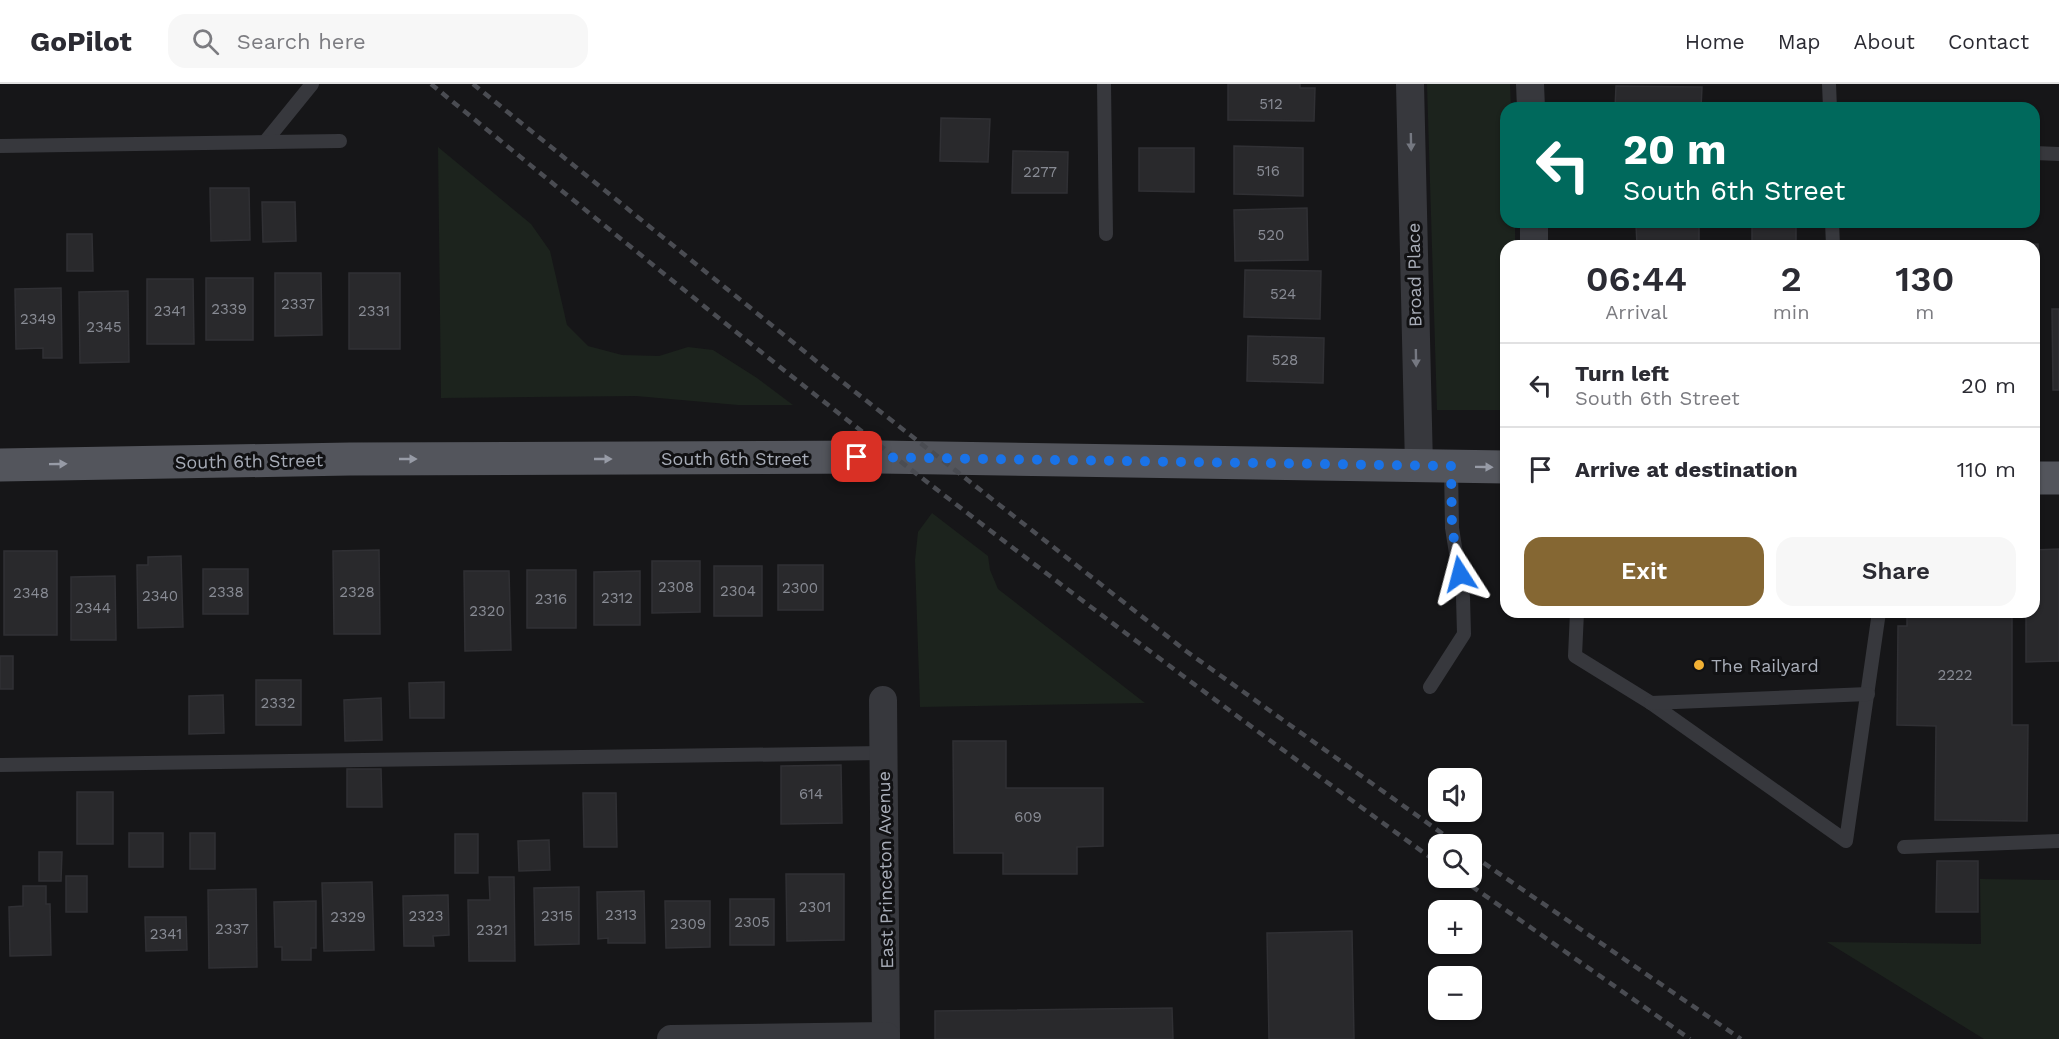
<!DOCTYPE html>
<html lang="en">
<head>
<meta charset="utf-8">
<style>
	body { margin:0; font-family:"Work Sans",sans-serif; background:#f7f7f7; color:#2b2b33; height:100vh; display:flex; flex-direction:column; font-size:22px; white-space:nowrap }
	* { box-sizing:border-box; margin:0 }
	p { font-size:20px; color:#7c7c81 }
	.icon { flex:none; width:33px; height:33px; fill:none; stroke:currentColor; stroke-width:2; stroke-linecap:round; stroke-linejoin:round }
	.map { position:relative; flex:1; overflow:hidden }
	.side { position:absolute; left:1500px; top:156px; width:540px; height:378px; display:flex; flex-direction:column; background:#fff; border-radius:18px; box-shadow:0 2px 4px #0004 }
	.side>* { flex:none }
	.hud { position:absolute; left:1500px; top:18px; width:540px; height:126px; border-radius:18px; box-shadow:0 2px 4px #0004; background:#00695c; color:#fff; overflow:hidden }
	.tools { position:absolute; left:1428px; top:684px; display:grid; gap:12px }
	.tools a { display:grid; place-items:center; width:54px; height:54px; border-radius:12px; background:#fff; box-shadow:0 2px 4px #0004; font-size:30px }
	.pin { position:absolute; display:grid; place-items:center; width:51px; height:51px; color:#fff; margin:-26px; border-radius:12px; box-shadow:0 3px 9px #0006 }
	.me { position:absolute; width:66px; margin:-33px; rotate:351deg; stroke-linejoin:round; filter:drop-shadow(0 0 4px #0008) }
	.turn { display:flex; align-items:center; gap:21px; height:126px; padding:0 24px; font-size:27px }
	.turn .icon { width:78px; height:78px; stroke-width:2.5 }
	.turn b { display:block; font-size:42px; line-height:51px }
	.eta { display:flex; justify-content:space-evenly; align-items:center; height:102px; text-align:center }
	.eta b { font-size:36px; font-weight:600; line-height:42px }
	.cta { display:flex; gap:12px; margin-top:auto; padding:12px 24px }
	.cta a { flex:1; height:69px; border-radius:18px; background:#856733; color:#fff; font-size:24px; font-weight:600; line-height:69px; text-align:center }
	.cta a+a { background:#f7f7f7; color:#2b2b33 }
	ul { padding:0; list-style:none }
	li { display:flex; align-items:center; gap:18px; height:84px; padding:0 24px; border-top:2px solid #e1e1e2 }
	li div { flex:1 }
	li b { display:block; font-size:22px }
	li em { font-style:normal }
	header { display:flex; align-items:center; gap:36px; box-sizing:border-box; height:84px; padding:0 30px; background:#fff; border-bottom:2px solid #e1e1e2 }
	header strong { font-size:28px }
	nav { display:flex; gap:33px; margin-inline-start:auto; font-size:21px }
	.search { width:420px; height:54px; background:#f7f7f7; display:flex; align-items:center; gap:15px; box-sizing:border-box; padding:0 21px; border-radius:18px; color:#7c7c81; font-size:22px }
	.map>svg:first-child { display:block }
	.green { fill:#1c231d }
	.building { fill:#29292c; stroke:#303034; stroke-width:1.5 }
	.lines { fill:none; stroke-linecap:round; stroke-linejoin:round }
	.service { stroke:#37383d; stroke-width:14 }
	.minor { stroke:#37383d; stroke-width:28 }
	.primary { stroke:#53555c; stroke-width:33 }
	.rail { stroke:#4a4c52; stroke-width:4.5; stroke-dasharray:8 6; stroke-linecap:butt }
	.oneway { fill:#757881 }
	.oneway2 { fill:#979ba6 }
	.route { stroke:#1a73e8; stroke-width:10; stroke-dasharray:0 18 }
	.poi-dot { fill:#f2b134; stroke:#111113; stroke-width:2 }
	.labels { text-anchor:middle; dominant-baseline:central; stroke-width:6; stroke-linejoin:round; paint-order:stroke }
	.number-label { font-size:15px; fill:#888b94 }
	.street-label { font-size:18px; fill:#a8adb8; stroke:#111113 }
	.poi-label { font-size:18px; fill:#a8adb8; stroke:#111113; text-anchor:start }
</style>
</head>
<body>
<header>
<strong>GoPilot</strong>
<div class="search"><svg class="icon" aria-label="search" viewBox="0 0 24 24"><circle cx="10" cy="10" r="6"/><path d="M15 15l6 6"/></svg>Search here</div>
<nav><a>Home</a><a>Map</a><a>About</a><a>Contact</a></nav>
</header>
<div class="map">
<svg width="2059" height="955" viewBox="0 0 2059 955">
	<rect width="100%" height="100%" fill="#161618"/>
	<g class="green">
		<path d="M1427,0H1510L1511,24H1506V138H1515V162H1506V326H1437Z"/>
		<path d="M438,63L531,140L550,167L567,241L588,262L622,271L659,272L688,263L713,266L757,294L793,321H738L636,312L441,314Z"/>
		<path d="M932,429L988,472L990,486L998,505L1145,619L920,623L915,476L918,448Z"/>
		<path d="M1980,795L2059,796V955H1984L1827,858L1981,860Z"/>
	</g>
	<g class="building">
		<path d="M1228,0H1300V4H1315L1314,37L1228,36Z"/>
		<path d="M1616,2L1702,3L1701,24H1615Z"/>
		<path d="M941,34L990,35L988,78L940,77Z"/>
		<path d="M1234,62L1303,64V112L1234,110Z"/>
		<path d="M1139,64H1194V108L1139,107Z"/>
		<path d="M1013,67L1068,68L1067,109H1012Z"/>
		<path d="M210,104H249L250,156L211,157Z"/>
		<path d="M262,118H295L296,157L263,158Z"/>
		<path d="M1307,124L1308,176L1235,177L1234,126Z"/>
		<rect x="1752" y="138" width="44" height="24"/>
		<path d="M1636,140H1699V162H1637Z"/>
		<path d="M67,150H92L93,187H67Z"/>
		<path d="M2038,160L2039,198H2034V162L2002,161Z"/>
		<path d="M1245,186L1321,187L1320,235L1244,233Z"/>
		<path d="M275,189H321L322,251L275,252Z"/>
		<rect x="349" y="189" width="51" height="76"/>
		<rect x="206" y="194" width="47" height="62"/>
		<path d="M147,195H193L194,260H147Z"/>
		<path d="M61,204L62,274H43V264L16,265L15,205Z"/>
		<path d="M128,207L129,278L80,279L79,208Z"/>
		<path d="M2052,225H2059V306H2053Z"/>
		<path d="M1248,252L1324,254L1323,299L1247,297Z"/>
		<path d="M2059,465V577L2026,578V528H2034V466Z"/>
		<path d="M379,466L380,550H334L333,467Z"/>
		<rect x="4" y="467" width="53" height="84"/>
		<path d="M181,472L183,543L138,544L137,481H148V473Z"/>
		<path d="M652,477H700V528L652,529Z"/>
		<rect x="778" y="481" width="45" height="45"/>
		<rect x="714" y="482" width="48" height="50"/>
		<rect x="203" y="485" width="45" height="45"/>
		<rect x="527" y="486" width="49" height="58"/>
		<path d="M464,487H509L511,566L465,567Z"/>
		<path d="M640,487V541H594V488Z"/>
		<path d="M115,492L116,556H71V493Z"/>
		<path d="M1907,528H2012V641H2028L2027,737L1935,736L1936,642L1897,641L1898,542H1907Z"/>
		<rect x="0" y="572" width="13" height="33"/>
		<rect x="256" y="596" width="45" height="45"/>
		<path d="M444,598V634H410L409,599Z"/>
		<path d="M223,611L224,649L189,650V612Z"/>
		<path d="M381,614L382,656L345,657L344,616Z"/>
		<path d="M953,657H1006V704H1103V762L1077,763V790H1003V769H954Z"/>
		<path d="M841,681L842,739L781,740V682Z"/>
		<path d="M347,685H381L382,723H347Z"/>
		<rect x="77" y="708" width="36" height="52"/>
		<path d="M583,709H616L617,763H584Z"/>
		<rect x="129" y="749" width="34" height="34"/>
		<rect x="190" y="749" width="25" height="36"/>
		<rect x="455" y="750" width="23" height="39"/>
		<path d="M549,756L550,786L519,787L518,757Z"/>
		<path d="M39,768H62L61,797H39Z"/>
		<path d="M1937,777H1978V828H1936Z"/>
		<path d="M786,790H844V856L787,857Z"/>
		<rect x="66" y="792" width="21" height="36"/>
		<path d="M489,793H514L515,877H469L468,816H490Z"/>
		<path d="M372,798L374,866L324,867L322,799Z"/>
		<path d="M23,802H46V820H50L51,871L10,872L9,823L23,822Z"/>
		<path d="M579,803V860L535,861L534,804Z"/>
		<path d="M256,805L257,883L209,884L208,806Z"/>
		<path d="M644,807L645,859H608V854L598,855L597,808Z"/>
		<path d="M448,811L449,851L433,852L434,862H404L403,812Z"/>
		<rect x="730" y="815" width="44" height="46"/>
		<path d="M316,817V864H311V876H282V863H275L274,818Z"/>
		<path d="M665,817H710V863L666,864Z"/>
		<path d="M145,833H186L187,866L146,867Z"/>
		<path d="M1352,847L1354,955H1269L1267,849Z"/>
		<path d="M1172,924L1173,955H935V927Z"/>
	</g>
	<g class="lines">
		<g class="service">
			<path d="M1104,0L1106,150"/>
			<path d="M1829,0L1830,24"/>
			<path d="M265,58L312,0"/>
			<path d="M0,62L340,57"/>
			<path d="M2034,69L2059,70"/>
			<path d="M1832,138L1833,162"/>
			<path d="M1577,528L1575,572L1651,619L1846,757L1879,528"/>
			<path d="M1430,603L1464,550L1463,513L1452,444L1451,382"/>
			<path d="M1651,619L1868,610"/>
			<path d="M0,681L883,669"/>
			<path d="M1904,763L2059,757"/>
		</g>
		<g class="minor">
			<path d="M1410,0L1419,382"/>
			<path d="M1530,0L1531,24"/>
			<path d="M1534,138V162"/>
			<path d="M883,616L886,955"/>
			<path d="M671,955L886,952"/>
		</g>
		<g class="primary">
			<path d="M0,381L350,375L879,373L1506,383"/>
			<path d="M2034,394H2059"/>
		</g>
		<g class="rail">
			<path d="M431,0C555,101 679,203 804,302C1012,466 1224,624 1438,779"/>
			<path d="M473,0L831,289L1186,567L1457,760"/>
			<path d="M1472,771L1741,955"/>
			<path d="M1460,794L1690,955"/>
		</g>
	</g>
	<defs><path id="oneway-solid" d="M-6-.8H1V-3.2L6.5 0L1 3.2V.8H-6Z" transform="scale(1.5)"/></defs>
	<g class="oneway">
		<use href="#oneway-solid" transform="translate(1411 58) rotate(89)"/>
		<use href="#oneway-solid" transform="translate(1416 274) rotate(89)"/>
	</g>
	<g class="oneway2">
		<use href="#oneway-solid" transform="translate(408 375)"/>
		<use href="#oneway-solid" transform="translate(603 375)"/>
		<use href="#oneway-solid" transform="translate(58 380) rotate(-1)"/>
		<use href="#oneway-solid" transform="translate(1484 383) rotate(1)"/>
	</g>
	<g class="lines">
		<path class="route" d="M857,373L1451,382L1452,444L1460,490"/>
	</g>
	<circle class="poi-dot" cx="1699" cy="581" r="6"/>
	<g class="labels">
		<g class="number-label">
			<text x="1271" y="20">512</text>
			<text x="1268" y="87">516</text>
			<text x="1040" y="88">2277</text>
			<text x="1271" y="151">520</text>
			<text x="1283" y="210">524</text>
			<text x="298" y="220">2337</text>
			<text x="229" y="225">2339</text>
			<text x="170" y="227">2341</text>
			<text x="374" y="227">2331</text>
			<text x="38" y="235">2349</text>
			<text x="104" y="243">2345</text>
			<text x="1285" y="276">528</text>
			<text x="676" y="503">2308</text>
			<text x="800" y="504">2300</text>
			<text x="738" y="507">2304</text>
			<text x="226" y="508">2338</text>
			<text x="357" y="508">2328</text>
			<text x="31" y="509">2348</text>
			<text x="160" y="512">2340</text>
			<text x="617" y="514">2312</text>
			<text x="551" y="515">2316</text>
			<text x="93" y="524">2344</text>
			<text x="487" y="527">2320</text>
			<text x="1955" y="591">2222</text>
			<text x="278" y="619">2332</text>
			<text x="811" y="710">614</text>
			<text x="1028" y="733">609</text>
			<text x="815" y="823">2301</text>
			<text x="621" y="831">2313</text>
			<text x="426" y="832">2323</text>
			<text x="557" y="832">2315</text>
			<text x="348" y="833">2329</text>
			<text x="752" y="838">2305</text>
			<text x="688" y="840">2309</text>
			<text x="232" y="845">2337</text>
			<text x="492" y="846">2321</text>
			<text x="166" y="850">2341</text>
		</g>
		<g class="street-label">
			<text transform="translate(1414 191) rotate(-91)">Broad Place</text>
			<text x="735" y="374">South 6th Street</text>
			<text transform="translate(249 377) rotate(-1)">South 6th Street</text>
			<text transform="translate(885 786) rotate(-91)">East Princeton Avenue</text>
		</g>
		<g class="poi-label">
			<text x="1711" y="581">The Railyard</text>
		</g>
	</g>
</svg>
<div class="tools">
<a><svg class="icon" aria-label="sound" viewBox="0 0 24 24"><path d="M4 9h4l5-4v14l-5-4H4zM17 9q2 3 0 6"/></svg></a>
<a><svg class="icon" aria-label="search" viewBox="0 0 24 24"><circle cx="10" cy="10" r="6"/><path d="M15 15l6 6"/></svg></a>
<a>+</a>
<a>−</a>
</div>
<div class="pin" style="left:857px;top:373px;background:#d93025"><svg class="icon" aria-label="arrive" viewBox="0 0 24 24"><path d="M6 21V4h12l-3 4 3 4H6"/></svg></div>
<svg class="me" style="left:1460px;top:490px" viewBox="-20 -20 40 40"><path d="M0-17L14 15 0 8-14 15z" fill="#1a73e8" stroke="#fff" stroke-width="4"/></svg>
<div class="hud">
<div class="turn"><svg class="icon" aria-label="left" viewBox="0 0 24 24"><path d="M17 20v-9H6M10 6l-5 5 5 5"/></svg><div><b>20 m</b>South 6th Street</div></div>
</div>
<section class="side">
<div class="eta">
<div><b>06:44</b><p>Arrival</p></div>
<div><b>2</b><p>min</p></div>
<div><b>130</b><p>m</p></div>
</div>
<ul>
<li><svg class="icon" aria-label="left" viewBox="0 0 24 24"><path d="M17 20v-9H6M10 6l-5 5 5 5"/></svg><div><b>Turn left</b><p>South 6th Street</p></div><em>20 m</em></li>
<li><svg class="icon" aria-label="arrive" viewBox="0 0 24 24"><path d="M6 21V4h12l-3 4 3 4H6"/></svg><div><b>Arrive at destination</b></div><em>110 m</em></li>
</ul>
<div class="cta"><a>Exit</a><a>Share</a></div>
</section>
</div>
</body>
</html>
